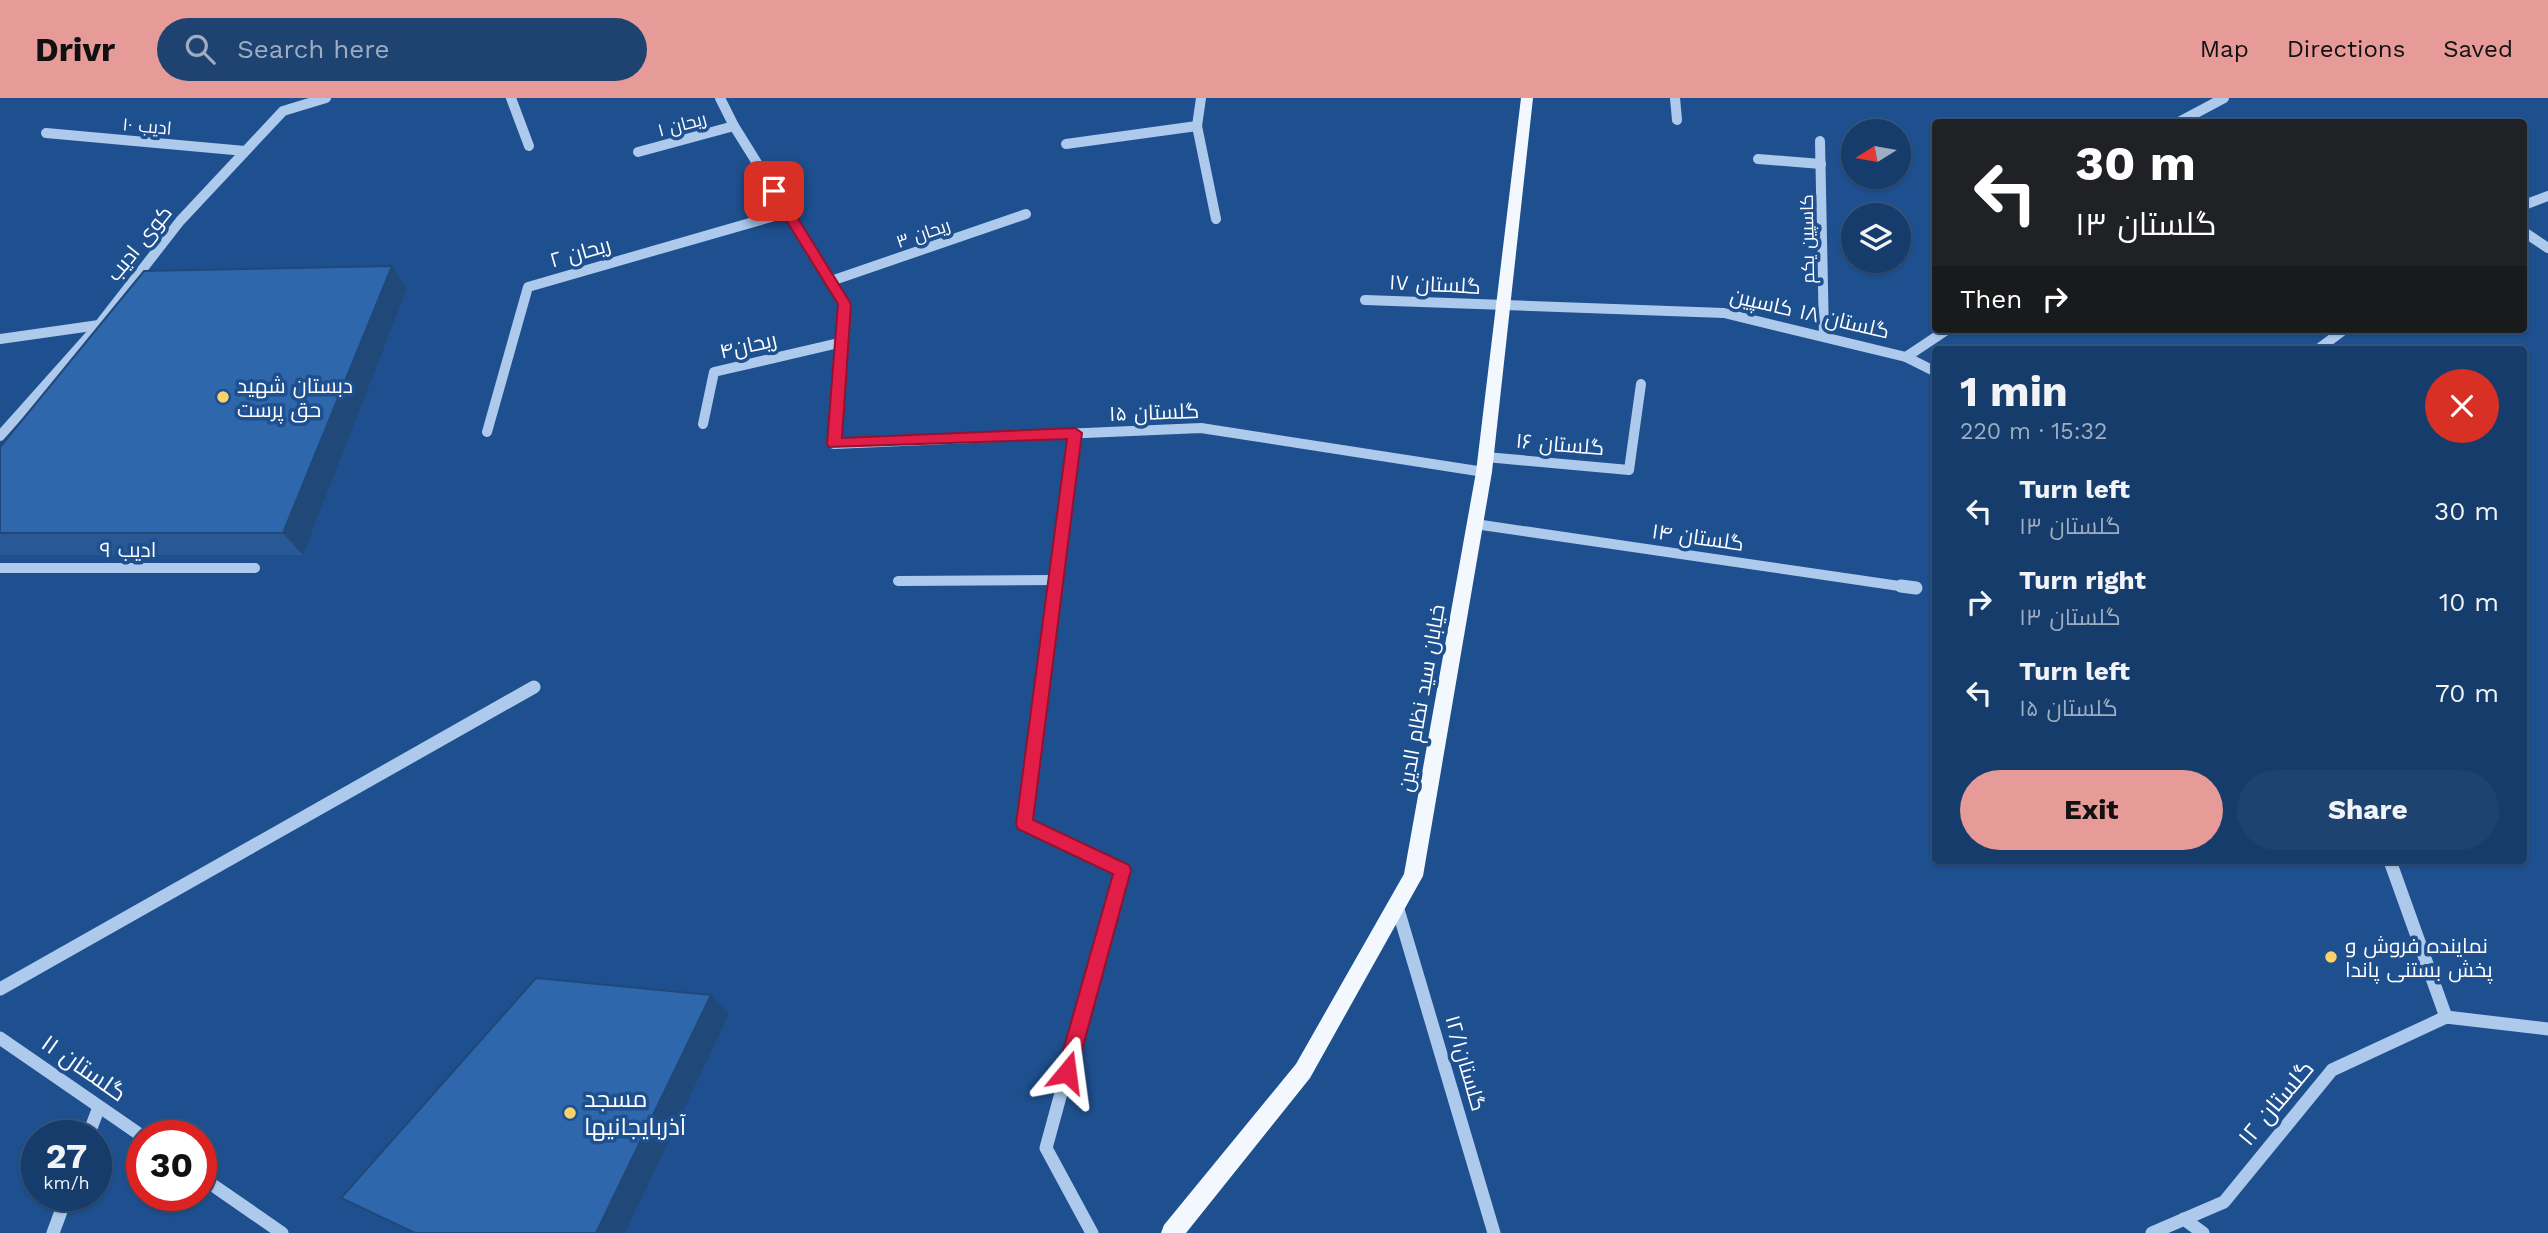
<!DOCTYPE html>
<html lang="en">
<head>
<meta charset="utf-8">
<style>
	body { margin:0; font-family:"Work Sans",Cairo,sans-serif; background:#1f4371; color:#f1f3f6; height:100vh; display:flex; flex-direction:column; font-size:26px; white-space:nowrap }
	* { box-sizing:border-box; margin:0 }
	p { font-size:23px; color:#9eadc1 }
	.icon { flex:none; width:38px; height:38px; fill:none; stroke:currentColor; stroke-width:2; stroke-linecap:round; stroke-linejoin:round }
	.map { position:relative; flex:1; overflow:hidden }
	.side { position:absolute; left:1932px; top:248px; width:595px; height:518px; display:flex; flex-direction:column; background:#163c6b; border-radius:7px; box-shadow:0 2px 5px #0004,0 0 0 2px #35567e }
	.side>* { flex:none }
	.top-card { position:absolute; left:1932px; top:21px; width:595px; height:214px; border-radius:7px; box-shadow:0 2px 5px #0004,0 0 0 2px #35567e; background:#202124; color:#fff; overflow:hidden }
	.needle { width:46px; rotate:259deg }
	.buttons { position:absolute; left:1841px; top:21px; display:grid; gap:14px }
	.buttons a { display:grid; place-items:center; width:70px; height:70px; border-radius:50%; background:#163c6b; box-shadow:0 2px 5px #0004,0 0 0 2px #35567e; font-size:35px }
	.speed { position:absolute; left:21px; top:1022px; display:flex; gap:14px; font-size:35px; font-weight:700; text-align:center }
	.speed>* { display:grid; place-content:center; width:91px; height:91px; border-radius:50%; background:#163c6b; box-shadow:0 2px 5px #0004,0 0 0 2px #35567e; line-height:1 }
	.speed small { font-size:18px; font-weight:400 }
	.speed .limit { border:10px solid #d22; background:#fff; color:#111 }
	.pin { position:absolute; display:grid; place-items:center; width:60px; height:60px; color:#fff; margin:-30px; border-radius:14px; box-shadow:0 4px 10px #0006 }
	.me { position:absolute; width:77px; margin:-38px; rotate:16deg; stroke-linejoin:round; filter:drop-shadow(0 0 5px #0008) }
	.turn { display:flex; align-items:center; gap:24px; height:147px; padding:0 28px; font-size:32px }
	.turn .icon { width:91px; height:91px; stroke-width:2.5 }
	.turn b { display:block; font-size:49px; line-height:60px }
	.then { display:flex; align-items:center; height:66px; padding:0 28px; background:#0003; gap:14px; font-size:26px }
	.round { display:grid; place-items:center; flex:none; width:74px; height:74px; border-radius:37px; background:#1f4371 }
	.headline { display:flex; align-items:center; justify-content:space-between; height:119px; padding:0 28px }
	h1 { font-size:42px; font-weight:700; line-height:52px }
	.action { display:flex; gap:14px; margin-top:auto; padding:14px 28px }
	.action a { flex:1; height:80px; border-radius:42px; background:#e69b98; color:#111; font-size:28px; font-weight:700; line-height:80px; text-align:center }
	.action a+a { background:#1f4371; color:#f1f3f6 }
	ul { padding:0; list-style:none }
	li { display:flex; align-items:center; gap:21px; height:91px; padding:0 28px }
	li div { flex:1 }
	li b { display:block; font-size:26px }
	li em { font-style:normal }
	header { display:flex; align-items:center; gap:42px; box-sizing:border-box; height:98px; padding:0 35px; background:#e69b98; color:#111 }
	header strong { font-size:33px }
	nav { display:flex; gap:38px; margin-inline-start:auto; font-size:24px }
	.search { width:490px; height:63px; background:#1f4371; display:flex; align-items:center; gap:18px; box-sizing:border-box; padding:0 24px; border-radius:38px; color:#9eadc1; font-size:26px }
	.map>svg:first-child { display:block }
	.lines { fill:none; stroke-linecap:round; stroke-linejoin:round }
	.minor-far1 { stroke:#adcaed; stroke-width:10 }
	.minor { stroke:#adcaed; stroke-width:13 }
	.major { fill:#f3f8ff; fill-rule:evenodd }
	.wall { fill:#285994 }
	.shaded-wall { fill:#204878 }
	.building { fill:#2e67ac; stroke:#204878; stroke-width:2 }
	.route { fill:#e11d48; stroke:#92132f; stroke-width:2 }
	.poi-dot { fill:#fbd16c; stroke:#1e508f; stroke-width:2.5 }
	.labels { text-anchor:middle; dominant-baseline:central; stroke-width:7; stroke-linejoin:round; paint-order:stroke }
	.far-street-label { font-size:18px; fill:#fff; stroke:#1e508f }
	.street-label { font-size:21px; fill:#fff; stroke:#1e508f }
	.poi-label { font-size:21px; fill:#fff; stroke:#1e508f; text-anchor:start }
	.near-street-label { font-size:24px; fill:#fff; stroke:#1e508f }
	.near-poi-label { font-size:24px; fill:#fff; stroke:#1e508f; text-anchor:start }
</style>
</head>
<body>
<header>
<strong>Drivr</strong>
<div class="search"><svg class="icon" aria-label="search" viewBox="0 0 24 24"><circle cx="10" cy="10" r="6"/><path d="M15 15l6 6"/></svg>Search here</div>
<nav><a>Map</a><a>Directions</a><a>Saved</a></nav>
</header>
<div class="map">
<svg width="2548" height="1135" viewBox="0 0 2548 1135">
	<rect width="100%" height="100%" fill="#1e508f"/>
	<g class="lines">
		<g class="minor-far1">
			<path d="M511,0L529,48"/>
			<path d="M720,0L734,28L845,206L834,346L1201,330L1484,374"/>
			<path d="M1201,0L1197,28L1216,121"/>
			<path d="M1675,0L1677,22"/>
			<path d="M2179,24L2224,0"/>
			<path d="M46,35L245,53"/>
			<path d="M1820,43L1824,239"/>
			<path d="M1066,46L1197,28"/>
			<path d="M638,54L734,28"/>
			<path d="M1758,61L1821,66"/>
			<path d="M2524,107L2548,98"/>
			<path d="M2524,134L2548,150"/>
			<path d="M831,183L1026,116"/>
			<path d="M1365,202L1724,215L1906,259L1936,274"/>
			<path d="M0,241L99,227"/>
			<path d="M2317,252L2345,231"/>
			<path d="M1906,259L1948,231"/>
			<path d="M703,326L714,274L843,244"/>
			<path d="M487,334L528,189L788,114"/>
			<path d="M0,338L99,227L180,123L283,13L326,0"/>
			<path d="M1486,359L1629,372L1641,286"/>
			<path d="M1475,426L1913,490"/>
			<path d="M0,470H255"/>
			<path d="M898,483L1056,482"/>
			<path d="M1055,490L1075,335"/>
		</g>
		<g class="minor">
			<path d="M1055,488L1024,726L1122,772L1046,1050L1092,1135"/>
			<path d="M1901,488L1916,490"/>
			<path d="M2390,763L2446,919"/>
			<path d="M1397,808L1494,1135"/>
			<path d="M0,891L534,589"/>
			<path d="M2446,919L2548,931"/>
			<path d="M0,940L142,1038"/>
			<path d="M88,1038L99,1009"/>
			<path d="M201,1079L282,1135"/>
			<path d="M2184,1121L2203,1135"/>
			<path d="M53,1135L67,1097"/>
			<path d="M2152,1135L2224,1104L2332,972L2446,919"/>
		</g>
		<path class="major" d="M1521,0H1533L1492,374L1423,778L1310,980L1186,1135H1161L1164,1127L1296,966L1404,776L1476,374Z"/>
	</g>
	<path class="wall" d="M392,168L407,191L303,457H0V349Z"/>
	<g class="shaded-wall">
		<path d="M392,168L407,191L303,457L283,435Z"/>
		<path d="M711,897L729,916L625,1135H596Z"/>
	</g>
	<g class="building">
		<path d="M392,168L283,435H0V349L144,173Z"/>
		<path d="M536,880L711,897L596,1135H415L341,1100Z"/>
	</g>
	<path class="route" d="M774,89L779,90L851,206L842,340L1075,330L1082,335L1033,722L1129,767L1131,772L1076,974L1073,981L1067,984L1060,981L1057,974L1113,776L1018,731L1016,726L1067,341L829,349L827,346L838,206L768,93Z"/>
	<g class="poi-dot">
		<circle cx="223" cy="299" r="7"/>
		<circle cx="2331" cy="859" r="7"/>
		<circle cx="570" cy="1015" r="7"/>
	</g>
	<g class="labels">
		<g class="far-street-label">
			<text transform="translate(682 26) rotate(-15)">ریحان ۱</text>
			<text transform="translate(147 28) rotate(5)">ادیب ۱۰</text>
			<text transform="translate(923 135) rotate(-19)">ریحان ۳</text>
			<text transform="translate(1807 141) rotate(-91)">کاسپین یکم</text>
		</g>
		<g class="street-label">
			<text transform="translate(139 145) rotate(-51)">کوی ادیب</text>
			<text transform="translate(580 154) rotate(-16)">ریحان ۲</text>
			<text transform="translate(1435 186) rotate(3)">گلستان ۱۷</text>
			<text transform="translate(1810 215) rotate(13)">گلستان ۱۸ کاسپین</text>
			<text transform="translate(748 247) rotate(-13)">ریحان۴</text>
			<text transform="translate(1154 314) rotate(-2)">گلستان ۱۵</text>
			<text transform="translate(1560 346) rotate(5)">گلستان ۱۶</text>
			<text transform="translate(1698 439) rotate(8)">گلستان ۱۴</text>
			<text x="128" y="451">ادیب ۹</text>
			<text transform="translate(1421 600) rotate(-80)">خیابان سید نظام الدین</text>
			<text transform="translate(1466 965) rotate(74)">گلستان۱۲/۱</text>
		</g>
		<g class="poi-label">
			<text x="237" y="287">دبستان شهید<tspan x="237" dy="24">حق پرست</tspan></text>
			<text x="2345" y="847">نماینده فروش و<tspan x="2345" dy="24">پخش بستنی پاندا</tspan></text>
		</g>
		<g class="near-street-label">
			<text transform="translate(84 970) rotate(35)">گلستان ۱۱</text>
			<text transform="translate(2276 1005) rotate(-50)">گلستان ۱۲</text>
		</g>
		<g class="near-poi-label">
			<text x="584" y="1001">مسجد<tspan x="584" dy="28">آذربایجانیها</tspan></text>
		</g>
	</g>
</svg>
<div class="buttons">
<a><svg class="needle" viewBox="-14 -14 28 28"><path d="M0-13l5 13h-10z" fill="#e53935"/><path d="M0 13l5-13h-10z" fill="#9eadc1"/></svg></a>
<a><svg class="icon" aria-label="layers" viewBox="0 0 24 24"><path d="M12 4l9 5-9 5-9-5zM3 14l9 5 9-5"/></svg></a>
</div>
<div class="speed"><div>27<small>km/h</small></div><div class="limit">30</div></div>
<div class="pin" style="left:774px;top:93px;background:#d93025"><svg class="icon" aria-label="arrive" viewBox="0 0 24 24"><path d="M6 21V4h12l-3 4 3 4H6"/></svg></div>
<svg class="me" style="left:1067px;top:974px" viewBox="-20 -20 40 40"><path d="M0-17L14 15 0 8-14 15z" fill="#e11d48" stroke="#fff" stroke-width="4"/></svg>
<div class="top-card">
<div class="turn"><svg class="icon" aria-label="left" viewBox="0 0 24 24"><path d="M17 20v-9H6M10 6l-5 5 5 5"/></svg><div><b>30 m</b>گلستان ۱۳</div></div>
<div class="then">Then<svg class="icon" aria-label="right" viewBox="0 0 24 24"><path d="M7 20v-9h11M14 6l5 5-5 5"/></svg></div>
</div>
<section class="side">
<div class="headline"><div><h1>1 min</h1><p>220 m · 15:32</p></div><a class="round" style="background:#d93025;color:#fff"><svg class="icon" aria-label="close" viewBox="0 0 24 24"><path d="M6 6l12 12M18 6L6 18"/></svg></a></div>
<ul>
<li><svg class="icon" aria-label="left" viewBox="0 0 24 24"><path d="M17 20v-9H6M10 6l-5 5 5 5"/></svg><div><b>Turn left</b><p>گلستان ۱۳</p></div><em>30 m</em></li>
<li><svg class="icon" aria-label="right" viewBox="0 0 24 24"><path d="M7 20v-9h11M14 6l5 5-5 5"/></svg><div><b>Turn right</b><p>گلستان ۱۳</p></div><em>10 m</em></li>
<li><svg class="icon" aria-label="left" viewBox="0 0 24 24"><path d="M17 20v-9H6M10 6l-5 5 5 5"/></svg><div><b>Turn left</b><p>گلستان ۱۵</p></div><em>70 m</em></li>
</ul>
<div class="action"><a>Exit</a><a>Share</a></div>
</section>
</div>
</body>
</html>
